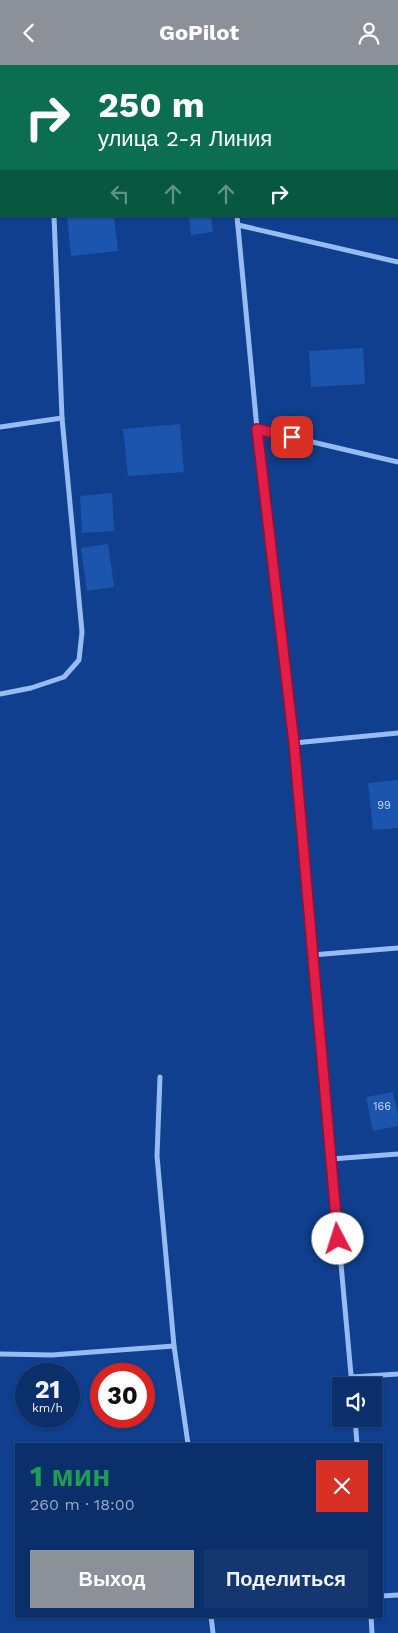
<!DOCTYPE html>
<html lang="ru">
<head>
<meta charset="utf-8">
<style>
	body { margin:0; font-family:"Work Sans",sans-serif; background:#143770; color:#f1f3f6; height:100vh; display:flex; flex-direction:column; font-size:19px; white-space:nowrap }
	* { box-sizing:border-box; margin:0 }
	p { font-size:16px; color:#9aa9c1 }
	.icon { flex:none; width:28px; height:28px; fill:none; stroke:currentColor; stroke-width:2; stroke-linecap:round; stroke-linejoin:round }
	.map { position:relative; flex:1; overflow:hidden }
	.sheet { position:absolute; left:15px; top:1378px; width:368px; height:175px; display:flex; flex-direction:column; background:#0b2f6a; border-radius:0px; box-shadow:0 1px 4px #0004,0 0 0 1px #2b4a7e }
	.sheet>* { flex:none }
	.hud { position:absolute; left:0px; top:0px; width:399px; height:152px; box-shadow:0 1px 4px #0004,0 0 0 1px #2b4a7e; background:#0b6e4f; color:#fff; overflow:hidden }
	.tools { position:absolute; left:332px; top:1312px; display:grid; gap:10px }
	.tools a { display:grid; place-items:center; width:50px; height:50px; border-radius:0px; background:#0b2f6a; box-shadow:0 1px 4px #0004,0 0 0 1px #2b4a7e; font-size:25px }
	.speed { position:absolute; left:15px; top:1298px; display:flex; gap:10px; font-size:25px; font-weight:700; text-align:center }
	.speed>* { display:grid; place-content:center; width:65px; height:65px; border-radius:50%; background:#0b2f6a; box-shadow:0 1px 4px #0004,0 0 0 1px #2b4a7e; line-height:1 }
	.speed small { font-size:12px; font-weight:400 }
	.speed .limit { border:8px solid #d22; background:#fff; color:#111 }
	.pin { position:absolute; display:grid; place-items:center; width:42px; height:42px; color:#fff; margin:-21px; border-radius:10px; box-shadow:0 2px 8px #0006 }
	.me { position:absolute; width:55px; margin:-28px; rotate:355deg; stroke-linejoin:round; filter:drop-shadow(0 0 4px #0008) }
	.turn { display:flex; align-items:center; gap:18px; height:105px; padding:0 15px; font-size:22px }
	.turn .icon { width:65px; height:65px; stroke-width:2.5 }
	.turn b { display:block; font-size:35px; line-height:42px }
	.lanes { display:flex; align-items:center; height:48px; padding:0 15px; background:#0003; justify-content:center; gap:25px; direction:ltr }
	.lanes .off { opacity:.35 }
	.round { display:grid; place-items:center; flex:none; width:52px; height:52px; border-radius:0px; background:#143770 }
	.headline { display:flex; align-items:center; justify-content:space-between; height:85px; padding:0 15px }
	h1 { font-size:30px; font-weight:700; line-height:38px; color:#1e9e55 }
	.action { display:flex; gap:10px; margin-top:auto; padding:10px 15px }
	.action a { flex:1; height:58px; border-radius:0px; background:#8c9099; color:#fff; font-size:20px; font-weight:700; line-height:58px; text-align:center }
	.action a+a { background:#143770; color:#f1f3f6 }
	header { display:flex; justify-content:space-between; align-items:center; height:65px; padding:0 15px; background:#8c9099; color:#fff; font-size:22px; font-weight:700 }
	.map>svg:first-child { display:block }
	.building { fill:#1c55ae }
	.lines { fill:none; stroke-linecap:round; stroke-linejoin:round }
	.street { stroke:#97bbf3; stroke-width:5 }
	.route-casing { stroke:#92132f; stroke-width:12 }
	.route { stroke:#e11d48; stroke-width:9 }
	.labels { text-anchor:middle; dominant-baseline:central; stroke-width:5; stroke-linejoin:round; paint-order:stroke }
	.number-label { font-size:11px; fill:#c6d4eb }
</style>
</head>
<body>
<header><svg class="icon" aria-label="back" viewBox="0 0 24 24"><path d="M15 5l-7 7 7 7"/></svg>GoPilot<svg class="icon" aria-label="person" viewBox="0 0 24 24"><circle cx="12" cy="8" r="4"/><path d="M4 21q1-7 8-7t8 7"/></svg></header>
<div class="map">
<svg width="398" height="1568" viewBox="0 0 398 1568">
	<rect width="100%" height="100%" fill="#0f3f8e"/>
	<g class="building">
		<path d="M67,151H114L118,186L71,191Z"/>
		<path d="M189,151H211L213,167L191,170Z"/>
		<path d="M363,283L365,319L311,322L309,286Z"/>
		<path d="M180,359L184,407L128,411L123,364Z"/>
		<path d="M112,428L114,466L82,468L80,431Z"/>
		<path d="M108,479L114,522L87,526L81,483Z"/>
		<path d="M398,715V763L373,765L368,718Z"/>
		<path d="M393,1027L398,1050V1061L373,1066L366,1032Z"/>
	</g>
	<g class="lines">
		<g class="street">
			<path d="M48,0V1"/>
			<path d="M225,0V1"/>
			<path d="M237,151L257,364L294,678L352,1321"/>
			<path d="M238,160L398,197"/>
			<path d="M0,362L62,353"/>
			<path d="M257,364L398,397"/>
			<path d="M0,629L31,623L64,612L79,595L82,567L62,353L54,151"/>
			<path d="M294,678L398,668"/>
			<path d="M312,890L398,883"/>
			<path d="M160,1012L157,1091L174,1281L188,1379"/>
			<path d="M331,1094L398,1089"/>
			<path d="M0,1289L52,1290L174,1281"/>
			<path d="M351,1312L398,1309"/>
			<path d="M355,1354L357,1379"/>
			<path d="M381,1531L398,1530"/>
			<path d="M211,1551L213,1568"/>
			<path d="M371,1551L372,1568"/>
		</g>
	</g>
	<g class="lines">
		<g class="route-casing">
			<path id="route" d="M292,372L257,364L294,678L338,1174"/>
		</g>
		<use href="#route" class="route"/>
	</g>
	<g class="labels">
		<g class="number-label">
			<text x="384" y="740">99</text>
			<text x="382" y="1041">166</text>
		</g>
	</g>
</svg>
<div class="tools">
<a><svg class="icon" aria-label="sound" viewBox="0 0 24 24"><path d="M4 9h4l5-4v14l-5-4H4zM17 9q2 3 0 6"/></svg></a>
</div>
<div class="speed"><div>21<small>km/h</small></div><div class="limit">30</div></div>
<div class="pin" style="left:292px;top:372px;background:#d93025"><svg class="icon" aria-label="arrive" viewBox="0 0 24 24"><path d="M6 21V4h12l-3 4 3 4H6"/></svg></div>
<svg class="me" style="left:338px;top:1174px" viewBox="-20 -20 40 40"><circle r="19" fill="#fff"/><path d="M0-13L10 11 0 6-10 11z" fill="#e11d48"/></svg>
<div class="hud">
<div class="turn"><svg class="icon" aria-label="right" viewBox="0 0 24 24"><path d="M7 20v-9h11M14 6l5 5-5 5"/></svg><div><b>250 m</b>улица 2-я Линия</div></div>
<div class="lanes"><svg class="icon off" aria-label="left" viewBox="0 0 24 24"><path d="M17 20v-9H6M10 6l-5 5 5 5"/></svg><svg class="icon off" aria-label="ahead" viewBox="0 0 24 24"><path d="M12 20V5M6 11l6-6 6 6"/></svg><svg class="icon off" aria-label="ahead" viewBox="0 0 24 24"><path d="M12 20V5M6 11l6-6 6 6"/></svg><svg class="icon" aria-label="right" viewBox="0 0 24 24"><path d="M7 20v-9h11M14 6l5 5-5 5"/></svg></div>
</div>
<section class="sheet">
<div class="headline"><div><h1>1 мин</h1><p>260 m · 18:00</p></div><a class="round" style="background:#d93025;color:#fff"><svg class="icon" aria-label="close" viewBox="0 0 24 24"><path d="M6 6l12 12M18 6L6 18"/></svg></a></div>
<div class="action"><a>Выход</a><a>Поделиться</a></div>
</section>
</div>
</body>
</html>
